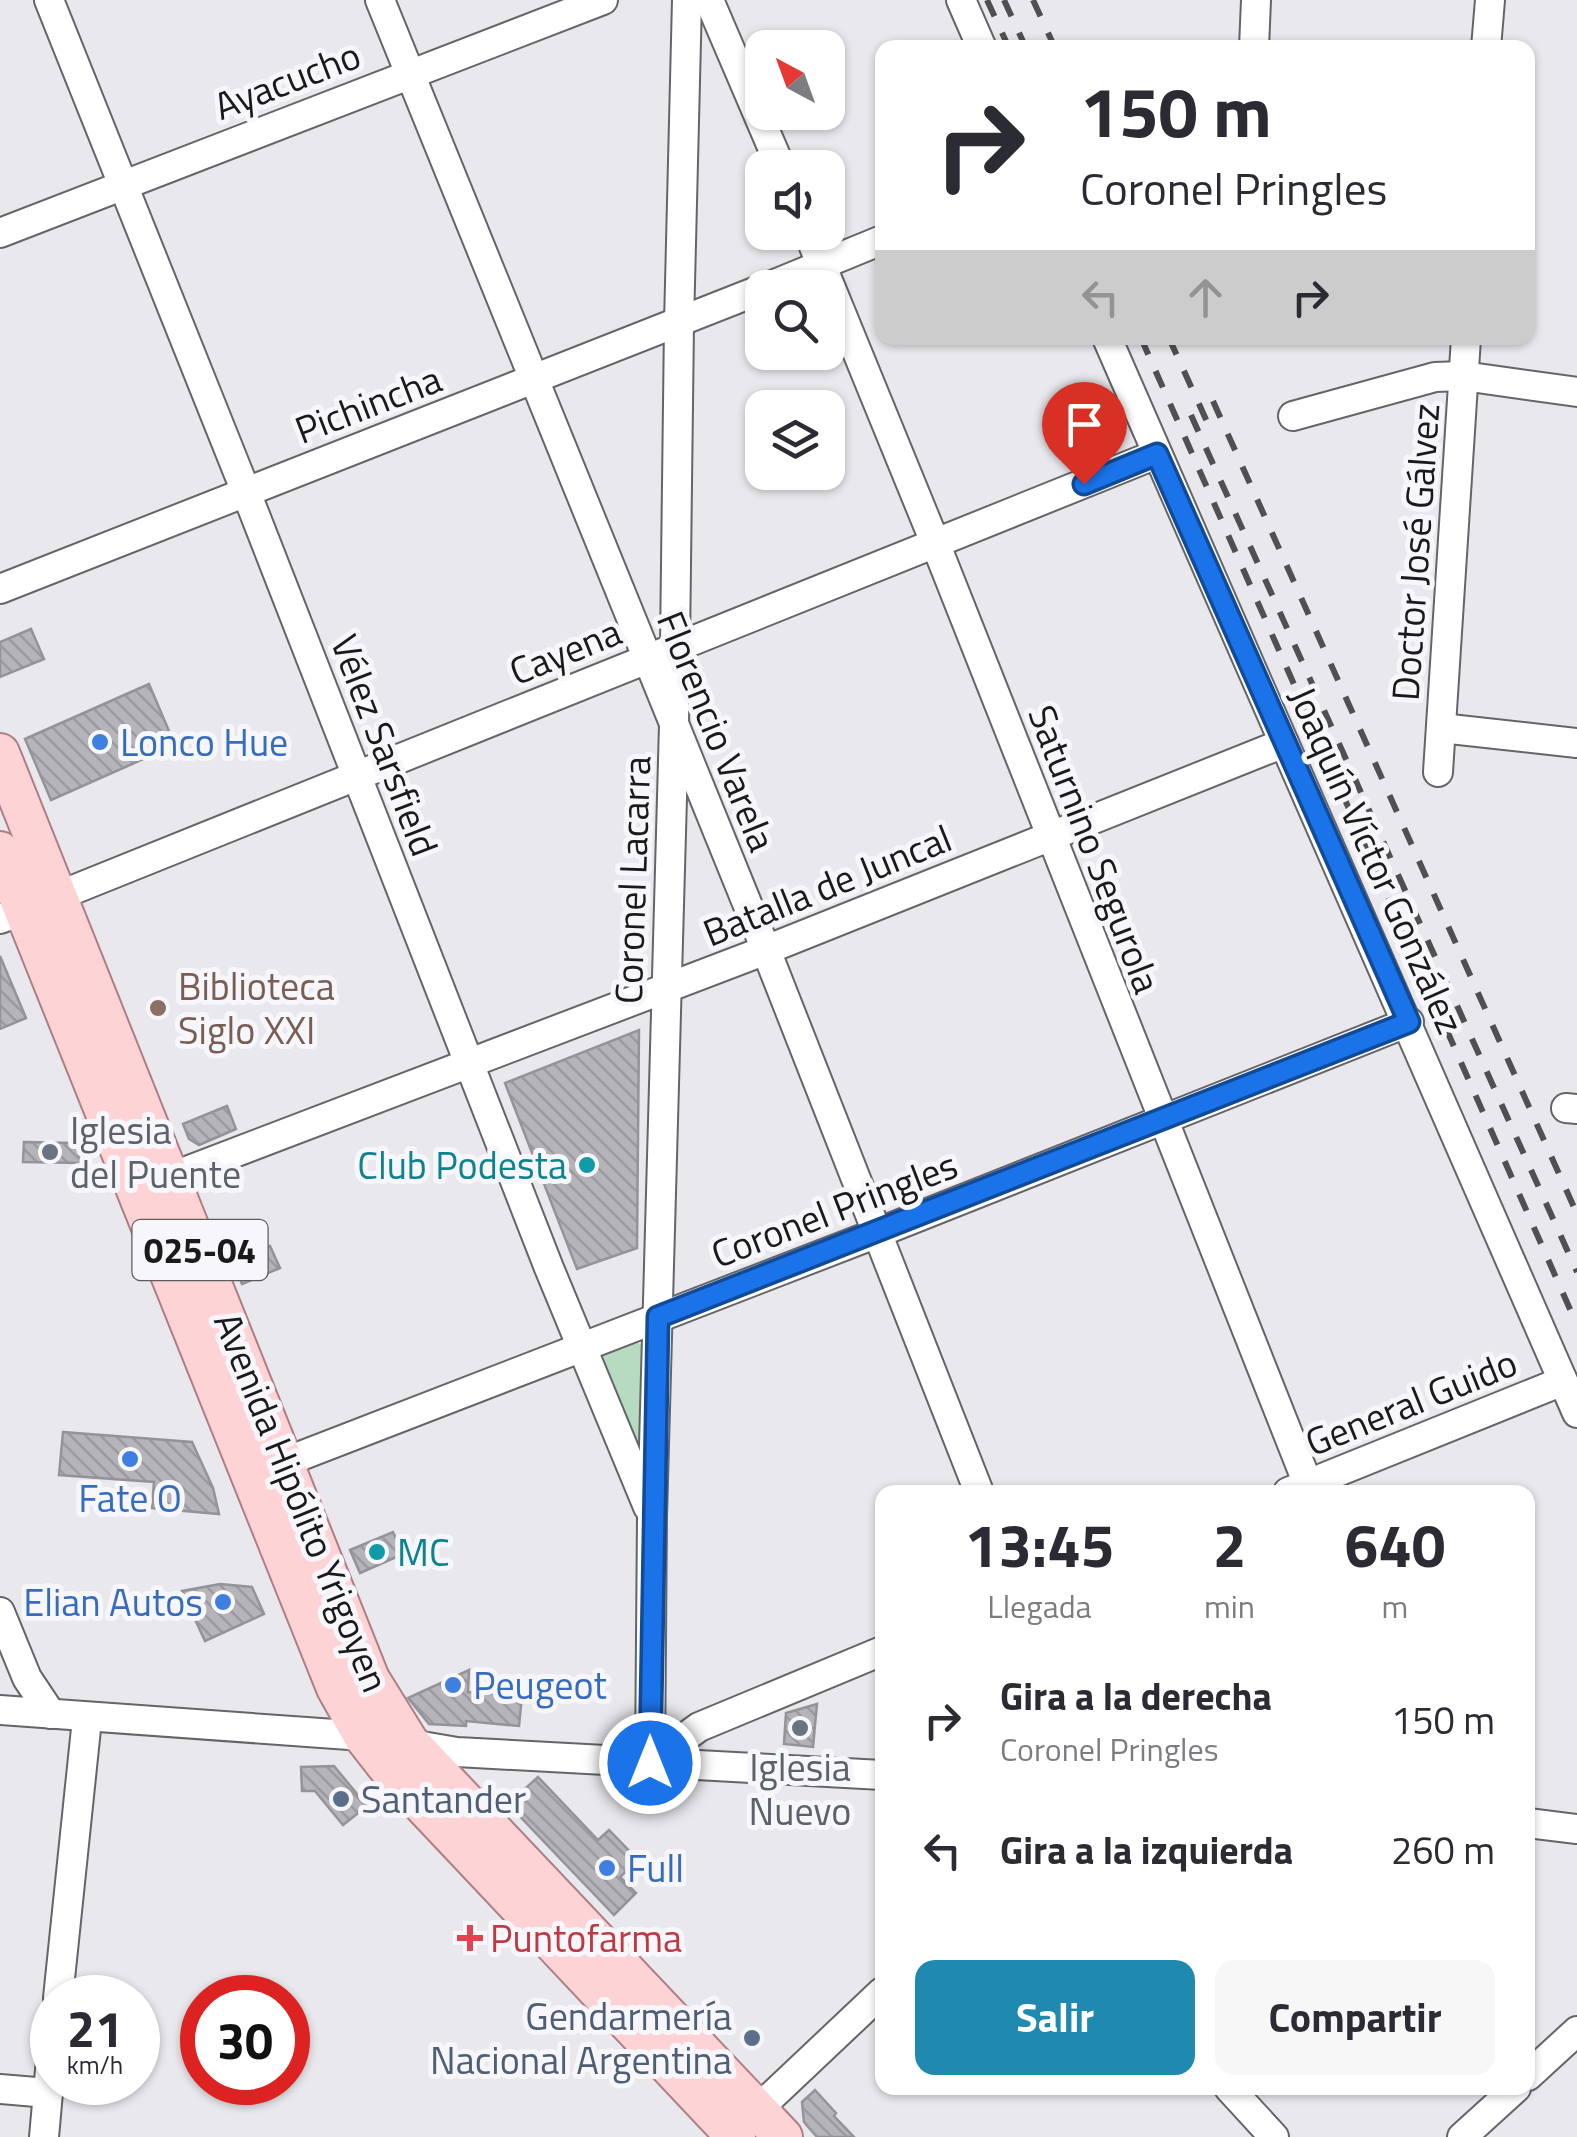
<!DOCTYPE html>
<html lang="es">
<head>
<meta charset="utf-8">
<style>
	body { margin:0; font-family:"Titillium Web",sans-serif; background:#f7f7f7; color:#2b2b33; height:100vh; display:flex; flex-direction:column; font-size:38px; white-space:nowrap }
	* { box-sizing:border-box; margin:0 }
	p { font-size:32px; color:#7c7c81 }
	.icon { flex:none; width:55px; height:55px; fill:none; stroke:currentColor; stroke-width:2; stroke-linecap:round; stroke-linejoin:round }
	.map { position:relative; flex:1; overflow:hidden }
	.sheet { position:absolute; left:875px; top:1485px; width:660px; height:610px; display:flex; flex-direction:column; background:#fff; border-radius:20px; box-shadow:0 2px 8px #0004 }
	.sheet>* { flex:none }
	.top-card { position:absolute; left:875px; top:40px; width:660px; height:305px; border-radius:20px; box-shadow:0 2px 8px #0004; background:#fff; color:#2b2b33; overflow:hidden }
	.needle { width:65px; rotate:319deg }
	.fabs { position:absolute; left:745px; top:30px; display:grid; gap:20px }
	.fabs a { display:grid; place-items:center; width:100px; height:100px; border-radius:20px; background:#fff; box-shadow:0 2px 8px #0004; font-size:50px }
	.speed { position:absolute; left:30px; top:1975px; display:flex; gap:20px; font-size:50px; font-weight:700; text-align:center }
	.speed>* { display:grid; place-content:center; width:130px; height:130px; border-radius:50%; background:#fff; box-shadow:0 2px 8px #0004; line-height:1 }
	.speed small { font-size:25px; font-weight:400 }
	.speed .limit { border:15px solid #d22; background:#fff; color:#111 }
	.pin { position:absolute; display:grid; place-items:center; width:85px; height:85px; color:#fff; margin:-102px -42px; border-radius:50% 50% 50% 0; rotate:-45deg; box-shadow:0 0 10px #0007 }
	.pin .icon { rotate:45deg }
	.me { position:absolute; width:110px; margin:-55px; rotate:0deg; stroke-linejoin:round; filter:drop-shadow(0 0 8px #0008) }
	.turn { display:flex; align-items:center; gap:35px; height:210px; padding:0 40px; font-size:45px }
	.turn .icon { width:130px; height:130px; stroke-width:2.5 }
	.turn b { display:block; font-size:70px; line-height:85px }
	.lanes { display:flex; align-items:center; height:95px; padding:0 40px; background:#0003; justify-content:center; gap:50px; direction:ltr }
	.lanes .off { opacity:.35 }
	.eta { display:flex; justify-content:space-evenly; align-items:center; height:170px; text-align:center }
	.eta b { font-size:60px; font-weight:700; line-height:70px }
	.button { display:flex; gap:20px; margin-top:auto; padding:20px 40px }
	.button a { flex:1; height:115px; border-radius:20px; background:#1f89b0; color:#fff; font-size:40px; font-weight:700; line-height:115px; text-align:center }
	.button a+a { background:#f7f7f7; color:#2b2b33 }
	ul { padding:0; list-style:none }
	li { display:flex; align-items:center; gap:30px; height:130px; padding:0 40px }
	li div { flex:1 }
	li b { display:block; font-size:38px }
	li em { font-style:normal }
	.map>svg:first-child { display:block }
	.green { fill:#b6dbc0 }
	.building { fill:url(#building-back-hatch); stroke:#949397; stroke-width:2.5 }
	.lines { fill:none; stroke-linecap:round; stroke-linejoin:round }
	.minor-casing { stroke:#656468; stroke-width:32 }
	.major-casing { stroke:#ae7e83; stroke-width:42 }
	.minor { stroke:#fff; stroke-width:28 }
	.major { stroke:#fed3d6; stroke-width:38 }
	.rail { stroke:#504f52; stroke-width:6; stroke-dasharray:18 18; stroke-linecap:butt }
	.route-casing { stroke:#114b97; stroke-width:25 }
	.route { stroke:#1a73e8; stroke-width:18 }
	.shop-dot { fill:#3f7fe0; stroke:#f7f6fb; stroke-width:4 }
	.education-dot { fill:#8d6e63; stroke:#f7f6fb; stroke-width:4 }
	.worship-dot { fill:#6b7280; stroke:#f7f6fb; stroke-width:4 }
	.culture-dot { fill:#0f9aa8; stroke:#f7f6fb; stroke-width:4 }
	.service-dot { fill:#5c6f8a; stroke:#f7f6fb; stroke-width:4 }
	.health-dot { fill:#e0444e; stroke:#f7f6fb; stroke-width:4 }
	.labels { text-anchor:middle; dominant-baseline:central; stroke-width:10; stroke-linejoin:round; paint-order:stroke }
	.shield { fill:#f7f6fb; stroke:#5c5b5e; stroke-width:2.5 }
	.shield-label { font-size:35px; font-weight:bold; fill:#1a191b }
	.street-label { font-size:38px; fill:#1a191b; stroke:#f7f6fb }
	.shop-label { font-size:38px; fill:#366cbe; stroke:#f7f6fb; text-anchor:start }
	.education-label { font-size:38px; fill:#785e54; stroke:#f7f6fb; text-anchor:start }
	.worship-label { font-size:38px; fill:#5b616d; stroke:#f7f6fb; text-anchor:start }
	.culture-label { font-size:38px; fill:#0d838f; stroke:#f7f6fb; text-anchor:end }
	.service-label { font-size:38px; fill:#4e5e75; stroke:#f7f6fb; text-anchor:start }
	.health-label { font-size:38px; fill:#be3a42; stroke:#f7f6fb; text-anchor:start }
</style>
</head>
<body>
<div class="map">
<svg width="1577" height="2137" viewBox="0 0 1577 2137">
	<defs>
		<pattern id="building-back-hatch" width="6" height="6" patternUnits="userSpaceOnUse" patternTransform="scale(2.5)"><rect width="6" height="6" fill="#b5b4b9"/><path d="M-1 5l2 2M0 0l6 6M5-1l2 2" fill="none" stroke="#9b9a9e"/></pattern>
	</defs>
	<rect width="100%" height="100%" fill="#e9e8ed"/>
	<path class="green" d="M636,1342L647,1348L646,1445L639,1452L596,1365L602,1354Z"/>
	<g class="building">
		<path d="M31,629L44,659L0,677V642Z"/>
		<path d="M149,684L175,745L51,800L25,739Z"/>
		<path d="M0,956L26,1018L0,1029Z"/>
		<path d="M639,1030L637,1248L577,1269L505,1083Z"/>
		<path d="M227,1106L236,1129L199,1145L189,1139L183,1124Z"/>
		<path d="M24,1142L74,1143L82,1163L23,1162Z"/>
		<path d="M270,1246L280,1268L242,1284L233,1262Z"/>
		<path d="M63,1432L192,1442L213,1488L219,1514L152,1508L154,1482L59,1475Z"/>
		<path d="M393,1532L403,1554L360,1573L350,1550Z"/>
		<path d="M220,1584L252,1587L264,1614L205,1641L182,1591Z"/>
		<path d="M469,1670L468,1692L522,1696L519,1726L466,1721V1726L429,1724L408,1698Z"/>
		<path d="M817,1704L813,1747L784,1744L786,1713Z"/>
		<path d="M334,1766L367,1806L343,1825L315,1791H302L301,1767Z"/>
		<path d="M538,1777L598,1840L609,1830L638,1860L620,1877L636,1893L614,1915L508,1804Z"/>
		<path d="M815,2090L836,2113L834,2116L854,2137H817L804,2122L802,2102Z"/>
	</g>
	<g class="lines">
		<g class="minor-casing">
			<g id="minor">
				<path d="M49,0L246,492L549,1268L648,1507"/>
				<path d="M380,0L766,950L979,1492"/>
				<path d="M709,0L781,168"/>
				<path d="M961,0L982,48"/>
				<path d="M1254,48L1256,0"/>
				<path d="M1486,48L1490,0"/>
				<path d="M808,232L936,545L1311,1492"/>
				<path d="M0,233L603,0"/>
				<path d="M765,288L882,240"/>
				<path d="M1107,338L1577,1413"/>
				<path d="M1293,416L1435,377L1463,376L1577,392"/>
				<path d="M0,589L762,289"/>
				<path d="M1441,728L1577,743"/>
				<path d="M1438,772L1466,338"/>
				<path d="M58,896L1157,454"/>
				<path d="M0,919L24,910"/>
				<path d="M1566,1108L1577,1109"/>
				<path d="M171,1177L766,950L1284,743"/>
				<path d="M285,1462L875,1234L1409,1022"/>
				<path d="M1288,1492L1563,1381"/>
				<path d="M0,1612L27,1678L51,1714"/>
				<path d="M0,1710L363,1736L457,1752L882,1775"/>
				<path d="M650,1763L652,1517L674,725L679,324L687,0"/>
				<path d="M650,1763L699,1727L882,1651"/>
				<path d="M1528,1823L1577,1829"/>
				<path d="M58,1998L87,1719"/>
				<path d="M1528,2076L1577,2031"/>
				<path d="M1229,2088L1274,2137"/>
				<path d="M0,2089L48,2093"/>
				<path d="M758,2109L882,1992"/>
				<path d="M44,2137L52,2048"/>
				<path d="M1462,2137L1516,2088"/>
			</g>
		</g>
		<g class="major-casing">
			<g id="major">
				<path d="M0,753L370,1679L409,1742L783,2137"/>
				<path d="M0,851L336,1688L363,1736L388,1768L736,2137"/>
			</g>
		</g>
		<use href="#minor" class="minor"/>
		<use href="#major" class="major"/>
		<g class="rail">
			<path d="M987,0L1009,48"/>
			<path d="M1004,0L1026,48"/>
			<path d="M1033,0L1055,48"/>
			<path d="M1141,338L1577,1325"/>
			<path d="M1169,338L1209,426"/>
			<path d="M1213,401L1577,1214"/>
			<path d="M1191,415L1577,1272"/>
		</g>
	</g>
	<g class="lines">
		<g class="route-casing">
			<path id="route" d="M650,1763L658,1317L1409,1022L1157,454L1084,484"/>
		</g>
		<use href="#route" class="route"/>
	</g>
	<g class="shop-dot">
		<circle cx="100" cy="742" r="10"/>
		<circle cx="130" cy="1459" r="10"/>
		<circle cx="223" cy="1602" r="10"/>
		<circle cx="453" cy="1685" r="10"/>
		<circle cx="607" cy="1868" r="10"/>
	</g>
	<circle class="education-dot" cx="158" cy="1008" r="10"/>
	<g class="worship-dot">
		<circle cx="50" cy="1152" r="10"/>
		<circle cx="800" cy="1728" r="10"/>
	</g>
	<g class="culture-dot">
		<circle cx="587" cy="1165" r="10"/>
		<circle cx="377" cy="1552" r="10"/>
	</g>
	<g class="service-dot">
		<circle cx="341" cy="1799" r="10"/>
		<circle cx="752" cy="2038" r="10"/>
	</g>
	<path class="health-dot" d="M465 1923h10v10h10v10h-10v10h-10v-10h-10v-10h10z"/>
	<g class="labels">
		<rect class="shield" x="132.5" y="1220" width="135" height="60" rx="8"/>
		<g class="shield-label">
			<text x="200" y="1250">025-04</text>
		</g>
		<g class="street-label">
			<text transform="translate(287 80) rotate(-21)">Ayacucho</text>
			<text transform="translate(368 404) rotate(-21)">Pichincha</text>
			<text transform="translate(1415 552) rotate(-86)">Doctor José Gálvez</text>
			<text transform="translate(565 651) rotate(-22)">Cayena</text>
			<text transform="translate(717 731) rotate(68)">Florencio Varela</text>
			<text transform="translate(385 745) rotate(69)">Vélez Sarsfield</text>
			<text transform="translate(1095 849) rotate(69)">Saturnino Segurola</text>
			<text transform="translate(1377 860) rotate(66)">Joaquín Víctor González</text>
			<text transform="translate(632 880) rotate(-88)">Coronel Lacarra</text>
			<text transform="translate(827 885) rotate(-22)">Batalla de Juncal</text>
			<text transform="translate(834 1209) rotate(-21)">Coronel Pringles</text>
			<text transform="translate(1411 1402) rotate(-22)">General Guido</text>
			<text transform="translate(302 1502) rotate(68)">Avenida Hipólito Yrigoyen</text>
		</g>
		<g class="shop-label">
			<text x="120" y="742">Lonco Hue</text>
			<text x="130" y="1498" text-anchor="middle">Fate O</text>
			<text x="203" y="1602" text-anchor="end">Elian Autos</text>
			<text x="473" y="1685">Peugeot</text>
			<text x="627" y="1868">Full</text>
		</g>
		<g class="education-label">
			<text x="178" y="986">Biblioteca<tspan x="178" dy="44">Siglo XXI</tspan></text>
		</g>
		<g class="worship-label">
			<text x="70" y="1130">Iglesia<tspan x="70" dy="44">del Puente</tspan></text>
			<text x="800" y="1767" text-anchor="middle">Iglesia<tspan x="800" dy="44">Nuevo</tspan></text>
		</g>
		<g class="culture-label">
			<text x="567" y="1165">Club Podesta</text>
			<text x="397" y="1552" text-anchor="start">MC</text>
		</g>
		<g class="service-label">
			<text x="361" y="1799">Santander</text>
			<text x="732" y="2016" text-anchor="end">Gendarmería<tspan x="732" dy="44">Nacional Argentina</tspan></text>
		</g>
		<g class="health-label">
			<text x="490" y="1938">Puntofarma</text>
		</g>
	</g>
</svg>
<div class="fabs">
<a><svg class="needle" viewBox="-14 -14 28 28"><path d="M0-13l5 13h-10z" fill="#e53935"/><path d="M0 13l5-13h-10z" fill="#7c7c81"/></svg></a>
<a><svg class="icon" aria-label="sound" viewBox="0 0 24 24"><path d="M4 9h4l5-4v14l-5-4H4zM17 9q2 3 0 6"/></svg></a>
<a><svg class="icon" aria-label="search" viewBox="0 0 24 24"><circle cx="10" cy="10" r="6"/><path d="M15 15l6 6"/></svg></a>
<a><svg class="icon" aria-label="layers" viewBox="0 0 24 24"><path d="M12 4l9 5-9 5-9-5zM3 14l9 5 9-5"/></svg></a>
</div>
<div class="speed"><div>21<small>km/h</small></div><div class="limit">30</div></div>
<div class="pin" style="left:1084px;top:484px;background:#d93025"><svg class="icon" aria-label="arrive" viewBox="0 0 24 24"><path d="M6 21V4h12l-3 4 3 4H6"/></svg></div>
<svg class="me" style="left:650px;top:1763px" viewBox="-20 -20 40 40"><circle r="17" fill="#1a73e8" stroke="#fff" stroke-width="3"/><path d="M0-11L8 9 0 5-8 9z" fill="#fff"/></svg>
<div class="top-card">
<div class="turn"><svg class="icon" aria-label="right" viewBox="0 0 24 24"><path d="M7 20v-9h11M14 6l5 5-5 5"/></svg><div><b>150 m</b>Coronel Pringles</div></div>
<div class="lanes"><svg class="icon off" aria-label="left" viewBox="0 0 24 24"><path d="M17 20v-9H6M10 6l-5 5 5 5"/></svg><svg class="icon off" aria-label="ahead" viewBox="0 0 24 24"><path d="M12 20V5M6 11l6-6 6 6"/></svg><svg class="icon" aria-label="right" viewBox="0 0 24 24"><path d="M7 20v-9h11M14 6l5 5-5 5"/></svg></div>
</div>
<section class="sheet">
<div class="eta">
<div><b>13:45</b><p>Llegada</p></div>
<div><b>2</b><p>min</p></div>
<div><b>640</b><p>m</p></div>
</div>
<ul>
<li><svg class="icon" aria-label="right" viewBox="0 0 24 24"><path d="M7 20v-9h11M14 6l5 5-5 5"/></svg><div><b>Gira a la derecha</b><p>Coronel Pringles</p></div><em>150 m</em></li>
<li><svg class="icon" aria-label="left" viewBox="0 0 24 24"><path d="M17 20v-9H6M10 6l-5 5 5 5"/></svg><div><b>Gira a la izquierda</b></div><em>260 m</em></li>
</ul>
<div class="button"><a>Salir</a><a>Compartir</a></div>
</section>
</div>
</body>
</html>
